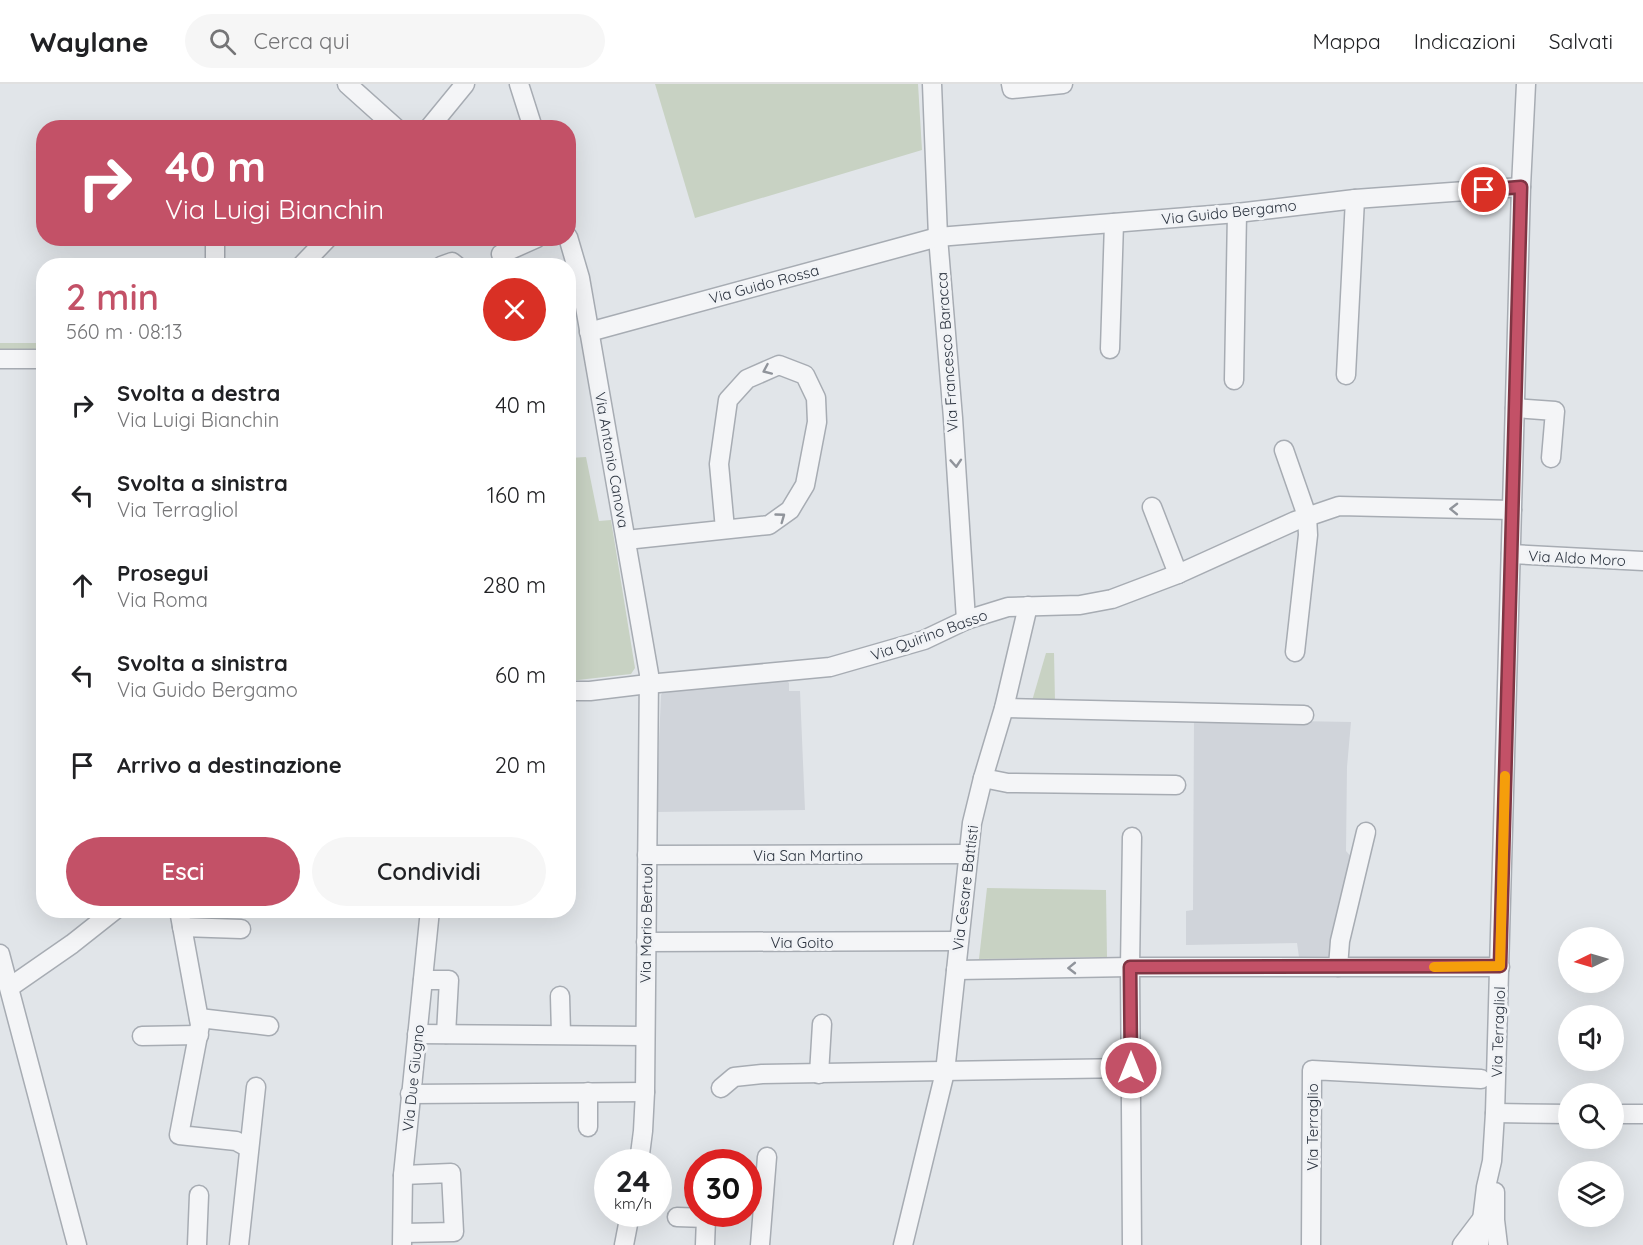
<!DOCTYPE html>
<html lang="it">
<head>
<meta charset="utf-8">
<style>
	body { margin:0; font-family:Quicksand,sans-serif; background:#f6f6f6; color:#202124; height:100vh; display:flex; flex-direction:column; font-size:22px; white-space:nowrap }
	* { box-sizing:border-box; margin:0 }
	p { font-size:20px; color:#757577 }
	.icon { flex:none; width:33px; height:33px; fill:none; stroke:currentColor; stroke-width:2; stroke-linecap:round; stroke-linejoin:round }
	.map { position:relative; flex:1; overflow:hidden }
	.details { position:absolute; left:36px; top:174px; width:540px; height:660px; display:flex; flex-direction:column; background:#fff; border-radius:24px; box-shadow:0 6px 24px #0002 }
	.details>* { flex:none }
	.top-card { position:absolute; left:36px; top:36px; width:540px; height:126px; border-radius:24px; box-shadow:0 6px 24px #0002; background:#c35167; color:#fff; overflow:hidden }
	.needle { width:39px; rotate:265deg }
	.controls { position:absolute; left:1558px; top:843px; display:grid; gap:12px }
	.controls a { display:grid; place-items:center; width:66px; height:66px; border-radius:50%; background:#fff; box-shadow:0 6px 24px #0002; font-size:30px }
	.speed { position:absolute; left:594px; top:1065px; display:flex; gap:12px; font-size:30px; font-weight:700; text-align:center }
	.speed>* { display:grid; place-content:center; width:78px; height:78px; border-radius:50%; background:#fff; box-shadow:0 6px 24px #0002; line-height:1 }
	.speed small { font-size:15px; font-weight:400 }
	.speed .limit { border:9px solid #d22; background:#fff; color:#111 }
	.pin { position:absolute; display:grid; place-items:center; width:51px; height:51px; color:#fff; margin:-26px; border:3px solid #fff; border-radius:50%; box-shadow:0 2px 6px #0007 }
	.me { position:absolute; width:66px; margin:-33px; rotate:0deg; stroke-linejoin:round; filter:drop-shadow(0 0 4px #0008) }
	.turn { display:flex; align-items:center; gap:21px; height:126px; padding:0 30px; font-size:27px }
	.turn .icon { width:78px; height:78px; stroke-width:2.5 }
	.turn b { display:block; font-size:42px; line-height:51px }
	.round { display:grid; place-items:center; flex:none; width:63px; height:63px; border-radius:32px; background:#f6f6f6 }
	.overview { display:flex; align-items:center; justify-content:space-between; height:102px; padding:0 30px }
	h1 { font-size:36px; font-weight:600; line-height:45px; color:#c35167 }
	.button { display:flex; gap:12px; margin-top:auto; padding:12px 30px }
	.button a { flex:1; height:69px; border-radius:36px; background:#c35167; color:#fff; font-size:24px; font-weight:600; line-height:69px; text-align:center }
	.button a+a { background:#f6f6f6; color:#202124 }
	ul { padding:0; list-style:none }
	li { display:flex; align-items:center; gap:18px; height:90px; padding:0 30px }
	li div { flex:1 }
	li b { display:block; font-size:22px }
	li em { font-style:normal }
	header { display:flex; align-items:center; gap:36px; box-sizing:border-box; height:84px; padding:0 30px; background:#fff; border-bottom:2px solid #e0e0e0 }
	header strong { font-size:28px }
	nav { display:flex; gap:33px; margin-inline-start:auto; font-size:21px }
	.search { width:420px; height:54px; background:#f6f6f6; display:flex; align-items:center; gap:15px; box-sizing:border-box; padding:0 21px; border-radius:33px; color:#757577; font-size:22px }
	.map>svg:first-child { display:block }
	.built { fill:#d0d4da }
	.green { fill:#c8d2c3 }
	.lines { fill:none; stroke-linecap:round; stroke-linejoin:round }
	.minor-casing { stroke:#a7acb3; stroke-width:21 }
	.minor { stroke:#f4f5f7; stroke-width:18 }
	.oneway { stroke:#90949b }
	.route-casing { stroke:#7f3543; stroke-width:15 }
	.route { stroke:#c35167; stroke-width:10 }
	.slow { stroke:#f59e0b; stroke-width:10 }
	.labels { text-anchor:middle; dominant-baseline:central; stroke-width:6; stroke-linejoin:round; paint-order:stroke }
	.street-label { font-size:15px; fill:#2b333f; stroke:#f1f3f6 }
</style>
</head>
<body>
<header>
<strong>Waylane</strong>
<div class="search"><svg class="icon" aria-label="search" viewBox="0 0 24 24"><circle cx="10" cy="10" r="6"/><path d="M15 15l6 6"/></svg>Cerca qui</div>
<nav><a>Mappa</a><a>Indicazioni</a><a>Salvati</a></nav>
</header>
<div class="map">
<svg width="1643" height="1161" viewBox="0 0 1643 1161">
	<rect width="100%" height="100%" fill="#e1e5e9"/>
	<g class="built">
		<path d="M786,596L789,599V607H800L805,726L656,728L661,611L665,605Z"/>
		<path d="M1194,635L1351,638L1347,683L1346,767L1356,778L1334,872L1299,873L1297,859L1186,861V827L1193,826Z"/>
	</g>
	<g class="green">
		<path d="M655,0H918L922,66L695,134Z"/>
		<rect x="0" y="259" width="43" height="7"/>
		<path d="M586,373L599,437L611,436L635,584L631,590L569,597V374Z"/>
		<path d="M1046,569H1054L1055,617H1032Z"/>
		<path d="M987,804L1106,806L1107,873L979,875Z"/>
	</g>
	<g class="lines">
		<g class="minor-casing">
			<g id="minor">
				<path d="M347,0L396,44"/>
				<path d="M519,0L533,44"/>
				<path d="M932,0L938,153L953,334L966,536"/>
				<path d="M1011,0L1012,5L1063,0"/>
				<path d="M429,44L465,0"/>
				<path d="M568,153L580,194L649,590L645,1008L643,1047L639,1078"/>
				<path d="M501,170L537,154"/>
				<path d="M215,182V154"/>
				<path d="M301,182L328,154"/>
				<path d="M441,182L452,178L457,182"/>
				<path d="M589,248L938,153L1237,129L1355,115L1521,103"/>
				<path d="M1110,265L1114,139"/>
				<path d="M0,275H44"/>
				<path d="M1346,291L1355,115"/>
				<path d="M1234,296L1237,129"/>
				<path d="M1515,324L1555,327L1551,374"/>
				<path d="M1284,366L1307,432L1308,451L1295,568"/>
				<path d="M1152,423L1178,490"/>
				<path d="M626,456L769,441L790,426L805,401L817,338L816,314L805,291L779,281L747,295L728,316L719,380L725,445"/>
				<path d="M1511,470L1643,477"/>
				<path d="M568,607H590L648,600L830,583L924,556L966,536L1008,523L1080,521L1112,515L1178,490L1295,437L1339,422L1512,426"/>
				<path d="M1004,624L1304,631"/>
				<path d="M983,694L1008,699L1176,701"/>
				<path d="M647,771L968,770"/>
				<path d="M179,826L200,941L179,1051L236,1057L249,1064"/>
				<path d="M182,843L241,845"/>
				<path d="M646,858L959,857"/>
				<path d="M0,870L77,1161"/>
				<path d="M1338,883L1340,857L1366,748"/>
				<path d="M956,886L1130,883H1500"/>
				<path d="M423,896H449L446,950"/>
				<path d="M10,903L72,860L115,826"/>
				<path d="M560,912L561,950"/>
				<path d="M199,934L269,942"/>
				<path d="M417,950L645,952"/>
				<path d="M142,952L199,951"/>
				<path d="M819,990L822,940"/>
				<path d="M721,1004L734,993L762,990L1131,984"/>
				<path d="M588,1008V1043"/>
				<path d="M410,1010L645,1008"/>
				<path d="M1495,1029L1569,1030"/>
				<path d="M1614,1030H1643"/>
				<path d="M1495,1108V1136L1498,1161"/>
				<path d="M677,1133L706,1134L705,1161"/>
				<path d="M403,1149L454,1148L451,1089L403,1091"/>
				<path d="M197,1161L199,1111"/>
				<path d="M239,1161L256,1003"/>
				<path d="M402,1161L403,1091L430,826"/>
				<path d="M624,1161L630,1130"/>
				<path d="M760,1161L767,1073"/>
				<path d="M903,1161L945,988L972,739L983,694L1004,624L1028,522"/>
				<path d="M1132,1161L1130,883L1132,753"/>
				<path d="M1311,1161L1312,986L1481,995"/>
				<path d="M1462,1161L1481,1136"/>
				<path d="M1479,1161L1486,1103L1492,1077L1495,1029L1521,103L1526,0"/>
			</g>
		</g>
		<use href="#minor" class="minor"/>
	</g>
	<defs><path id="oneway-chevron" d="M-2-3.5L2.5 0L-2 3.5" fill="none" stroke-width="1.6" stroke-linecap="round" stroke-linejoin="round" transform="scale(1.5)"/></defs>
	<g class="oneway">
		<use href="#oneway-chevron" transform="translate(767 286) rotate(156)"/>
		<use href="#oneway-chevron" transform="translate(956 379) rotate(86)"/>
		<use href="#oneway-chevron" transform="translate(1454 425) rotate(-179)"/>
		<use href="#oneway-chevron" transform="translate(781 433) rotate(-36)"/>
		<use href="#oneway-chevron" transform="translate(1072 884) rotate(179)"/>
	</g>
	<g class="lines">
		<g class="route-casing">
			<path id="route" d="M1131,984L1130,883L1500,882L1521,103L1484,106"/>
		</g>
		<use href="#route" class="route"/>
		<path class="slow" d="M1434,883L1500,882L1505,692"/>
	</g>
	<g class="labels">
		<g class="street-label">
			<text transform="translate(1229 128) rotate(-6)">Via Guido Bergamo</text>
			<text transform="translate(764 200) rotate(-15)">Via Guido Rossa</text>
			<text transform="translate(947 268) rotate(-94)">Via Francesco Baracca</text>
			<text transform="translate(612 376) rotate(80)">Via Antonio Canova</text>
			<text transform="translate(1577 474) rotate(3)">Via Aldo Moro</text>
			<text transform="translate(929 551) rotate(-20)">Via Quirino Basso</text>
			<text x="808" y="771">Via San Martino</text>
			<text transform="translate(965 804) rotate(-83)">Via Cesare Battisti</text>
			<text transform="translate(646 839) rotate(-89)">Via Mario Bertuol</text>
			<text x="802" y="858">Via Goito</text>
			<text transform="translate(1498 948) rotate(-88)">Via Terragliol</text>
			<text transform="translate(413 994) rotate(-84)">Via Due Giugno</text>
			<text transform="translate(1312 1043) rotate(-90)">Via Terraglio</text>
		</g>
	</g>
</svg>
<div class="controls">
<a><svg class="needle" viewBox="-14 -14 28 28"><path d="M0-13l5 13h-10z" fill="#e53935"/><path d="M0 13l5-13h-10z" fill="#757577"/></svg></a>
<a><svg class="icon" aria-label="sound" viewBox="0 0 24 24"><path d="M4 9h4l5-4v14l-5-4H4zM17 9q2 3 0 6"/></svg></a>
<a><svg class="icon" aria-label="search" viewBox="0 0 24 24"><circle cx="10" cy="10" r="6"/><path d="M15 15l6 6"/></svg></a>
<a><svg class="icon" aria-label="layers" viewBox="0 0 24 24"><path d="M12 4l9 5-9 5-9-5zM3 14l9 5 9-5"/></svg></a>
</div>
<div class="speed"><div>24<small>km/h</small></div><div class="limit">30</div></div>
<div class="pin" style="left:1484px;top:106px;background:#d93025"><svg class="icon" aria-label="arrive" viewBox="0 0 24 24"><path d="M6 21V4h12l-3 4 3 4H6"/></svg></div>
<svg class="me" style="left:1131px;top:984px" viewBox="-20 -20 40 40"><circle r="17" fill="#c35167" stroke="#fff" stroke-width="3"/><path d="M0-11L8 9 0 5-8 9z" fill="#fff"/></svg>
<div class="top-card">
<div class="turn"><svg class="icon" aria-label="right" viewBox="0 0 24 24"><path d="M7 20v-9h11M14 6l5 5-5 5"/></svg><div><b>40 m</b>Via Luigi Bianchin</div></div>
</div>
<section class="details">
<div class="overview"><div><h1>2 min</h1><p>560 m · 08:13</p></div><a class="round" style="background:#d93025;color:#fff"><svg class="icon" aria-label="close" viewBox="0 0 24 24"><path d="M6 6l12 12M18 6L6 18"/></svg></a></div>
<ul>
<li><svg class="icon" aria-label="right" viewBox="0 0 24 24"><path d="M7 20v-9h11M14 6l5 5-5 5"/></svg><div><b>Svolta a destra</b><p>Via Luigi Bianchin</p></div><em>40 m</em></li>
<li><svg class="icon" aria-label="left" viewBox="0 0 24 24"><path d="M17 20v-9H6M10 6l-5 5 5 5"/></svg><div><b>Svolta a sinistra</b><p>Via Terragliol</p></div><em>160 m</em></li>
<li><svg class="icon" aria-label="ahead" viewBox="0 0 24 24"><path d="M12 20V5M6 11l6-6 6 6"/></svg><div><b>Prosegui</b><p>Via Roma</p></div><em>280 m</em></li>
<li><svg class="icon" aria-label="left" viewBox="0 0 24 24"><path d="M17 20v-9H6M10 6l-5 5 5 5"/></svg><div><b>Svolta a sinistra</b><p>Via Guido Bergamo</p></div><em>60 m</em></li>
<li><svg class="icon" aria-label="arrive" viewBox="0 0 24 24"><path d="M6 21V4h12l-3 4 3 4H6"/></svg><div><b>Arrivo a destinazione</b></div><em>20 m</em></li>
</ul>
<div class="button"><a>Esci</a><a>Condividi</a></div>
</section>
</div>
</body>
</html>
